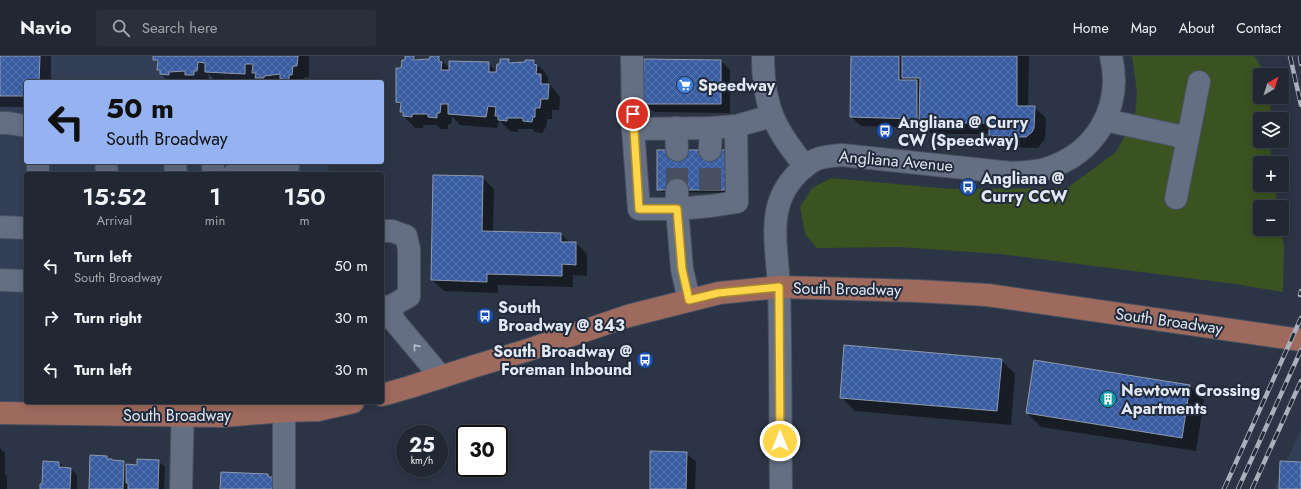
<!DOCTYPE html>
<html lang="en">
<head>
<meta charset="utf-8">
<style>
	body { margin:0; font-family:Jost,sans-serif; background:#29303c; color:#f1f3f6; height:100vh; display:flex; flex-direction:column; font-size:15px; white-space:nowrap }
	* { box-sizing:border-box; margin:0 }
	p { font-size:13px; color:#a2a6ac }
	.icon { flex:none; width:22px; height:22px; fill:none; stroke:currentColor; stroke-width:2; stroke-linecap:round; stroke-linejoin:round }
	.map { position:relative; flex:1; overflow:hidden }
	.panel { position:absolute; left:24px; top:116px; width:360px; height:232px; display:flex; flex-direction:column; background:#212834; border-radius:4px; box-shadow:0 2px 10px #0003,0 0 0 1px #3e444f }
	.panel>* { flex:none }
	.guide { position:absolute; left:24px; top:24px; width:360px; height:84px; border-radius:4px; box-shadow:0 2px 10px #0003,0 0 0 1px #3e444f; background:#95b2f1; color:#111; overflow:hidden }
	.needle { width:26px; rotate:39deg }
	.buttons { position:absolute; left:1253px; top:12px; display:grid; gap:8px }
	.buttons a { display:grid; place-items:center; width:36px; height:36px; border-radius:4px; background:#212834; box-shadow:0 2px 10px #0003,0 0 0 1px #3e444f; font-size:20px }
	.speed { position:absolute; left:396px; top:369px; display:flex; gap:8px; font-size:20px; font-weight:700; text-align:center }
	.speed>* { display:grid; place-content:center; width:52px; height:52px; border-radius:50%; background:#212834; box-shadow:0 2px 10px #0003,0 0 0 1px #3e444f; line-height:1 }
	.speed small { font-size:10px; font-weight:400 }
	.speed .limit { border:2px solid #111; border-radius:6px; background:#fff; color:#111 }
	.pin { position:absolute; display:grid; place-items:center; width:34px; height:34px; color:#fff; margin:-17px; border:2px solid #fff; border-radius:50%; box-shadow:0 1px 4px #0007 }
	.me { position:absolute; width:44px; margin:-22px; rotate:0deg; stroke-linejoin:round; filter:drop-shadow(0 0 3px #0008) }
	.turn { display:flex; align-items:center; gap:14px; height:84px; padding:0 16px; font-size:18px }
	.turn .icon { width:52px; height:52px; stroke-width:2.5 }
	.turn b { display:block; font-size:28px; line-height:34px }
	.eta { display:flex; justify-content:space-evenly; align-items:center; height:68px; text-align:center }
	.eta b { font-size:24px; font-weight:600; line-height:28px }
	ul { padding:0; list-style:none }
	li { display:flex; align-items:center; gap:12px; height:52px; padding:0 16px }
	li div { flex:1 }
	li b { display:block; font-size:15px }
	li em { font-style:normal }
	header { display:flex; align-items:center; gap:24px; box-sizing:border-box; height:56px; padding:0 20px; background:#212834; border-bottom:1px solid #3e444f }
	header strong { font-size:19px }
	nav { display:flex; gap:22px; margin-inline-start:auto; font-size:14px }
	.search { width:280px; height:36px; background:#29303c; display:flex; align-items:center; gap:10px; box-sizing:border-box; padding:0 14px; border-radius:4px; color:#a2a6ac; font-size:15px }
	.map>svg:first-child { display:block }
	.built { fill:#333f56 }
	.grass { fill:#3b5320 }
	.shadow { fill:#0007 }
	.building { fill:url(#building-cross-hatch); stroke:#8e99ad }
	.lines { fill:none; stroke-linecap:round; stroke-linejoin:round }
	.minor-tunnel { stroke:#475060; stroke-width:22; stroke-dasharray:22 11; stroke-linecap:butt }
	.minor-casing { stroke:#4a5160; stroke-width:24 }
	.major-casing { stroke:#4a5160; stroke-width:24 }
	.minor { stroke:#656f83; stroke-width:22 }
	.major { stroke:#9f6a5e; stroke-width:22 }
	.rail-casing { stroke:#aab1bd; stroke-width:4.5 }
	.rail { stroke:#222b3b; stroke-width:3; stroke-dasharray:9; stroke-linecap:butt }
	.oneway { stroke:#b7becc }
	.route-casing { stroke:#a68a30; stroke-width:10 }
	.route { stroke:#ffd54a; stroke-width:7 }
	.labels { text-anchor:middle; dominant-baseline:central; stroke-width:4; stroke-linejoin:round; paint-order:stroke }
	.poi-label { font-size:16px; font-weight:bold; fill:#e3e9f4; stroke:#222b3b; text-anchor:start }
	.street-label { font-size:16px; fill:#e3e9f4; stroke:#222b3b }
</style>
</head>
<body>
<header>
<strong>Navio</strong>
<div class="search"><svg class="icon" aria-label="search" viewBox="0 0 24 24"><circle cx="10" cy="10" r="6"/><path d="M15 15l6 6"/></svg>Search here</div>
<nav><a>Home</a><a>Map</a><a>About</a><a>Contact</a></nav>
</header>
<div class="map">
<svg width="1301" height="433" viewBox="0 0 1301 433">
	<defs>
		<pattern id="building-cross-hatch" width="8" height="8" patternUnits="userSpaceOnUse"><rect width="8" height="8" fill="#3a5da2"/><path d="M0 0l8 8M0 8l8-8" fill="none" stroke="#5674b0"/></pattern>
	</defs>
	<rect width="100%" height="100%" fill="#2c3546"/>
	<g class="built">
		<path d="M0,0H278V26H26V106H328L329,118H26V346H344L0,360Z"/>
		<path d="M1301,373V433H1274Z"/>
	</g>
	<path class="grass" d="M1132,0H1254L1267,19H1260V41H1271L1270,63H1260V85H1270L1271,107H1260V129H1274L1278,151H1260V173H1281L1284,189L1283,236L1235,228L1000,198L899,191L817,192L805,178L800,151L812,132L831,122L950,133L1067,132L1116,96L1135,60L1137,36Z"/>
	<g class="shadow">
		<path d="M0,0H51V26H26V51H0Z"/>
		<path d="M152,0H309V21H304V26H261L256,22V26H216L209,18L208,26H169L161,18V16L158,13L159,8Z"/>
		<path d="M414,0L418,5L431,4L438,1L450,13L488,7L497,16L501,9L509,4L513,8L534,5L545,16V18L548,21V26L560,41L559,54H552V63H547L546,72L544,73L543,77L535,76L532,73H518V76L510,75L499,64L497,72L460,69L452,60L451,68L448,69V73H440L437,69H423V72H415L404,60L401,56V50L397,46L402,13L406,5Z"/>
		<path d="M852,0H1029L1028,51H1034L1046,62L1045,83L1038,92L1001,91L990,80V78H932L925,72L861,70L851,61Z"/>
		<path d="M644,4L721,5L730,14V57L654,56L644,47Z"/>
		<path d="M658,95L735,137L662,136L658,133Z"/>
		<path d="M482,121L494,133L493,176L561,178L570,187H576L587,198V220L573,219V231L498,229V237L444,235L432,224Z"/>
		<path d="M1001,304L1015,318L1011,369L855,355L841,341Z"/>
		<path d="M1190,330L1204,344L1196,395L1041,371L1027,357Z"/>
		<path d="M0,392L5,397V418L7,420V433H0Z"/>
		<path d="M686,397L696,406L695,433H651Z"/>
		<path d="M106,401L114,406H123L127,409L138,410L158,405L165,411L164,433H90Z"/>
		<path d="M44,406L59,407L65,412L71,413L77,419V433H41L43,429Z"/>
	</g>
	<g class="building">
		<path d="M0,0H40L39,26H26V40H0Z"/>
		<path d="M153,0H298L297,10H293L292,19H289V24L280,23V18L264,20V22H255L256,17H252L253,8H245V18L205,16V7L198,6L197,15H194V19H185V15L169,16V19L160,18V14H157L158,4H153Z"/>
		<path d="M405,0H414V4L430,3V0H439V5L442,6L441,14H449V5L489,6V16H496L497,8H500V3H509V7L525,6V4H534V8L537,9L536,18H541V28H549L548,43H541L540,52H535V61H533L532,66L523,65V62H507V65L498,64V60H495L496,51L488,50L486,61L448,58V48H441L440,57H437V62L428,61V58H412V61L403,60V56H400L401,47L396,46V12H401L402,4H405Z"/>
		<path d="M851,0H899V24H917V63L850,61Z"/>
		<path d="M902,0H1017V50H1035L1034,72L1032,76L1026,81L989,80V67H919L920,22H902Z"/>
		<path d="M644,3L721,4V48H643Z"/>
		<rect x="657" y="94" width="76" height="40"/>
		<path d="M433,119L483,120L482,175L561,177V186H576V209L562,208V220L487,218V226L431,224Z"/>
		<path d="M844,289L1002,303L997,355L840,342Z"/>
		<path d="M1034,304L1190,329L1182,382L1026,357Z"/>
		<path d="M650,395L687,396L686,433H650Z"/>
		<path d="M90,399L107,400V403H112V404L124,405L123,433H89Z"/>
		<path d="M137,403L159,404L158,433H128V427H126V408L137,409Z"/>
		<path d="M43,405L59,406V411L71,412L70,433H40V428H42Z"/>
		<path d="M1280,405L1301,406V433H1279Z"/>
		<path d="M221,416L268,418V421H277V433H220Z"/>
	</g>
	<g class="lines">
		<g class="minor-tunnel">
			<path d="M677,134V94"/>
			<path d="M710,134V94"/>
		</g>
		<g class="minor-casing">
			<g id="minor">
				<path d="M632,0L633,73L639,153H677L682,213L689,244"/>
				<path d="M763,0C763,24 767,54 780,75C787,88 797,99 805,111"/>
				<path d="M1105,64L1188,82L1176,142"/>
				<path d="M0,67H8L26,70"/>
				<path d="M676,72L677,94"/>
				<path d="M633,73L711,72L736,70L772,60"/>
				<path d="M1188,82L1199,26"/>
				<path d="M710,94L711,72"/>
				<path d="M106,106L107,118"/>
				<path d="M175,106L176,118"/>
				<path d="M213,106V118"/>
				<path d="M38,118V106"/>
				<path d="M234,118L240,111L245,109L288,111"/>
				<path d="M677,134V153L711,150L737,146L736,70"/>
				<path d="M0,171L26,172"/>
				<path d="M382,175H392L406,180L409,193V240L388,252L382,250"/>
				<path d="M0,224L26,225"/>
				<path d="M388,252L395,266L441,321"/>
				<path d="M181,433L183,346"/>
				<path d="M284,433V355"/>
				<path d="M781,433C780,366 781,299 779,232C778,204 770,168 781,142C787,127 801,111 815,104C823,100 833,100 842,99L1012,117C1023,116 1034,116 1045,113C1096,98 1123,51 1111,0"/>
			</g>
		</g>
		<g class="major-casing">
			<g id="major">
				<path d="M382,339L410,331L475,310L528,294L628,260L719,237L779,231L918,235L987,239L1301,284"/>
				<path d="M0,357L223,360L284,355L318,354L353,346"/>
			</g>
		</g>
		<use href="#minor" class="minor"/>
		<use href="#major" class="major"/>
		<g class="rail-casing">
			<g id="rail">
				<path d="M1290,0L1301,49"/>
				<path d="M1300,0L1301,8"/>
				<path d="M1300,239L1301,235"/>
				<path d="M1224,433C1250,376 1275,319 1301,262"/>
				<path d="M1238,433L1301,294"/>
				<path d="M1252,433L1301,325"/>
			</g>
		</g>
		<use href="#rail" class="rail"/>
	</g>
	<defs><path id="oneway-chevron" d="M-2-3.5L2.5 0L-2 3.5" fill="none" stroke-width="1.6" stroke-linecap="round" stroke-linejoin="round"/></defs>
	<use class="oneway" href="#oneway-chevron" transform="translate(416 291) rotate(-129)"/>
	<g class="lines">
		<g class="route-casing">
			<path id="route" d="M633,58L639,153H677L682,213L689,244L718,237L779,231L780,385"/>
		</g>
		<use href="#route" class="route"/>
	</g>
	<defs>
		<g id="supermarket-disc" transform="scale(0.9)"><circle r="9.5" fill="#3f7fe0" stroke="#222b3b"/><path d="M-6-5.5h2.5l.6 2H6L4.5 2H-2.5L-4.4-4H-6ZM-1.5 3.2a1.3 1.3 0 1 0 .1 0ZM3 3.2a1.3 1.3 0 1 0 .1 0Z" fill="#fff"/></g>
		<g id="bus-disc" transform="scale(0.9)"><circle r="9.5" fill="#1a4fb4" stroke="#222b3b"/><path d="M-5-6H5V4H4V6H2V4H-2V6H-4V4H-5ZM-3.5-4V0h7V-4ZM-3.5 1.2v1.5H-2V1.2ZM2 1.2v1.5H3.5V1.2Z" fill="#fff"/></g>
		<g id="building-disc" transform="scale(0.9)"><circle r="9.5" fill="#0f9aa8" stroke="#222b3b"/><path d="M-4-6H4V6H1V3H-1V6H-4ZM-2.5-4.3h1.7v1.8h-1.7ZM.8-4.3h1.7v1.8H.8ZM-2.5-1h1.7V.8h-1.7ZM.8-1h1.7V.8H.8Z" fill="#fff"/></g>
	</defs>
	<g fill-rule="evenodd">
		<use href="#supermarket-disc" x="685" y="29"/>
		<use href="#bus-disc" x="885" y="75"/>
		<use href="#bus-disc" x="968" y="131"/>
		<use href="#bus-disc" x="485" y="260"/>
		<use href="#bus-disc" x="645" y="304"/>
		<use href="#building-disc" x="1108" y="343"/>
	</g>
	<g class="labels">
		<g class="poi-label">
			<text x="698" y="29">Speedway</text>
			<text x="898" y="66">Angliana @ Curry<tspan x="898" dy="18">CW (Speedway)</tspan></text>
			<text x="981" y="122">Angliana @<tspan x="981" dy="18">Curry CCW</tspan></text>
			<text x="498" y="251">South<tspan x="498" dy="18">Broadway @ 843</tspan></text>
			<text x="632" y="295" text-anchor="end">South Broadway @<tspan x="632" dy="18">Foreman Inbound</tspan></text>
			<text x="1121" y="334">Newtown Crossing<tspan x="1121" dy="18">Apartments</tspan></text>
		</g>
		<g class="street-label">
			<text transform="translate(896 105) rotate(5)">Angliana Avenue</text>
			<text transform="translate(847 233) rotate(1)">South Broadway</text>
			<text transform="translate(1169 265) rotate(8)">South Broadway</text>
			<text x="177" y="359">South Broadway</text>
		</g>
	</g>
</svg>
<div class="buttons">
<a><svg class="needle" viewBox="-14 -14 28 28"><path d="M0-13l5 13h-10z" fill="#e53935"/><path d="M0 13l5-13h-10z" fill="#a2a6ac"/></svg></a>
<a><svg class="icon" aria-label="layers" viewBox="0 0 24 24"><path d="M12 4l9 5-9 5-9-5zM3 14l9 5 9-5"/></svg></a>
<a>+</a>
<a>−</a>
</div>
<div class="speed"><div>25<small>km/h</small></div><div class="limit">30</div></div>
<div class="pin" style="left:633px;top:58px;background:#d93025"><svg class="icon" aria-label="arrive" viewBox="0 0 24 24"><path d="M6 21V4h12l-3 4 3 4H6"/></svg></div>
<svg class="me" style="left:780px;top:385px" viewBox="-20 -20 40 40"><circle r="17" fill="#ffd54a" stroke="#fff" stroke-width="3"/><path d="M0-11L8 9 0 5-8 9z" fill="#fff"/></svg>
<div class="guide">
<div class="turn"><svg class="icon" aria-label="left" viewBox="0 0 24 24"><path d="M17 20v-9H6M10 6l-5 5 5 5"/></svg><div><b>50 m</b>South Broadway</div></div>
</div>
<section class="panel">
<div class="eta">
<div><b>15:52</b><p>Arrival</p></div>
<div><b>1</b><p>min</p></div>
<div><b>150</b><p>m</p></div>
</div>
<ul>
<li><svg class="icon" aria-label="left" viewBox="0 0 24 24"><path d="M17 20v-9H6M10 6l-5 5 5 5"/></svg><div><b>Turn left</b><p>South Broadway</p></div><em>50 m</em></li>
<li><svg class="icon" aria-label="right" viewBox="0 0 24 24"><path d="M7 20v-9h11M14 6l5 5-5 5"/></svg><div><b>Turn right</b></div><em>30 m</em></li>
<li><svg class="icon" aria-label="left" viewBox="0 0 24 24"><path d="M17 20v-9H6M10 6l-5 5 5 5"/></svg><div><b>Turn left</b></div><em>30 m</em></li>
</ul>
</section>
</div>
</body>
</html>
